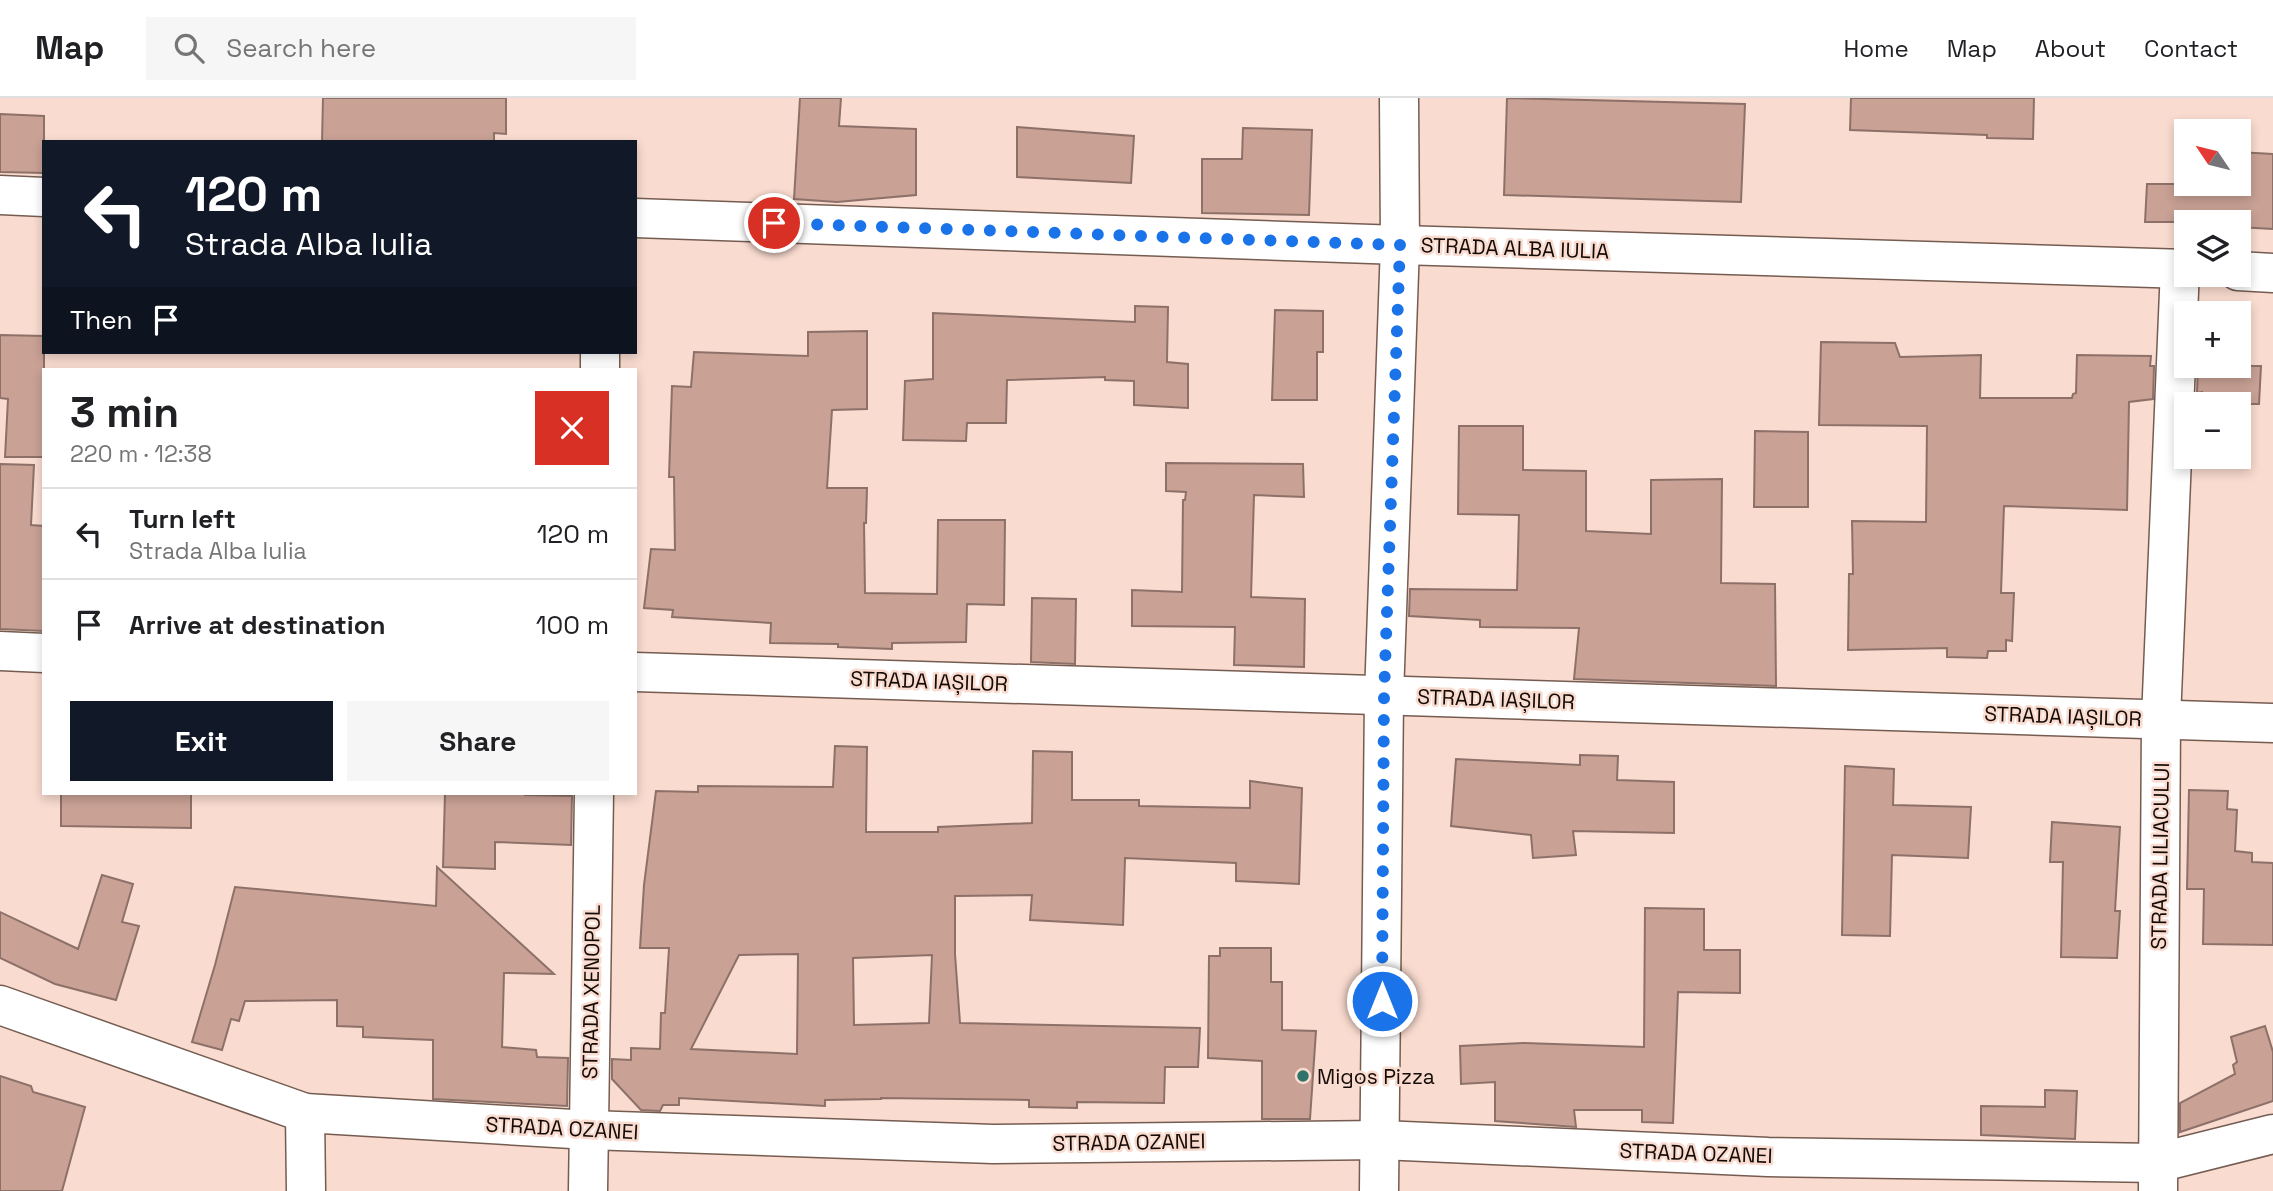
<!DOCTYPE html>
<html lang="en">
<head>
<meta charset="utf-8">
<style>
	body { margin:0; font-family:"Space Grotesk",sans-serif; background:#f6f6f6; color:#202124; height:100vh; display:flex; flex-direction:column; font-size:26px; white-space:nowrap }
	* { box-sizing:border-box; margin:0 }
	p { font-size:23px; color:#757577 }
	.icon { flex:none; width:38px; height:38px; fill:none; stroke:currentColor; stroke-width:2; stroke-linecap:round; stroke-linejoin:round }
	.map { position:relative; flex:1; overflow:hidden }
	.side { position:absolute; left:42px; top:270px; width:595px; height:427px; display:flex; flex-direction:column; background:#fff; border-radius:0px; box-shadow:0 4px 10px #0003 }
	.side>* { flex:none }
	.top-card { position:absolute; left:42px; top:42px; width:595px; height:214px; border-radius:0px; box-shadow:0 4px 10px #0003; background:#111827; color:#fff; overflow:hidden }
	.needle { width:46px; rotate:305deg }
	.buttons { position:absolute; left:2174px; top:21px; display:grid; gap:14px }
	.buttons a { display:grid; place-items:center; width:77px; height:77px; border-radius:0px; background:#fff; box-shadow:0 4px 10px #0003; font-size:35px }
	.pin { position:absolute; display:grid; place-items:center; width:60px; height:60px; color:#fff; margin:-30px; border:4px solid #fff; border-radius:50%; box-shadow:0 2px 7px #0007 }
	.me { position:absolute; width:77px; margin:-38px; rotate:0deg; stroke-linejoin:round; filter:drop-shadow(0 0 5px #0008) }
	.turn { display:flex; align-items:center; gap:24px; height:147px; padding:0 28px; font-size:32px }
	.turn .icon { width:91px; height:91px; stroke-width:2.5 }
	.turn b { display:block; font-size:49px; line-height:60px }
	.then { display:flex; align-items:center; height:66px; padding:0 28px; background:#0003; gap:14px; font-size:26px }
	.round { display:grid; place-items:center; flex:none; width:74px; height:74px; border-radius:0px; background:#f6f6f6 }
	.head { display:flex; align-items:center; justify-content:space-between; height:119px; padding:0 28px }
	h1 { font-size:42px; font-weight:800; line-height:52px }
	.action { display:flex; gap:14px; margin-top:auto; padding:14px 28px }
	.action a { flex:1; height:80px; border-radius:0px; background:#111827; color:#fff; font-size:28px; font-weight:800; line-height:80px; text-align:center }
	.action a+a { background:#f6f6f6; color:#202124 }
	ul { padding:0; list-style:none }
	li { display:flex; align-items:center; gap:21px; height:91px; padding:0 28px; border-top:2px solid #e0e0e0 }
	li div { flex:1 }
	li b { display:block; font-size:26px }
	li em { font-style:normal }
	header { display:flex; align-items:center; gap:42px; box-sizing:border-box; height:98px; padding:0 35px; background:#fff; border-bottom:2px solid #e0e0e0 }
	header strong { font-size:33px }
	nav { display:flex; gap:38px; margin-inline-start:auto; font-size:24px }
	.search { width:490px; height:63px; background:#f6f6f6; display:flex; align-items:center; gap:18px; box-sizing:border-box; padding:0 24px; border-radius:0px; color:#757577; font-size:26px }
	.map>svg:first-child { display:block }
	.building { fill:#c9a195; stroke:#8d7169; stroke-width:2; fill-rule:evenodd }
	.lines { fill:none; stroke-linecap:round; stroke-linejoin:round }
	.minor-casing { stroke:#755c51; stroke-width:41 }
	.minor { stroke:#fff; stroke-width:38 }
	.route { stroke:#1a73e8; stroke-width:12; stroke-dasharray:0 21.6 }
	.poi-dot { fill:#2f746a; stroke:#f9dbcf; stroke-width:2.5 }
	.labels { text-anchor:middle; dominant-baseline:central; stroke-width:5; stroke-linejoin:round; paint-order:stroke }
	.street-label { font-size:21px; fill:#140b07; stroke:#f9dbcf }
	.poi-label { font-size:21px; fill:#140b07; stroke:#f9dbcf; text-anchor:start }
</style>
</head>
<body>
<header>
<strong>Map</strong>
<div class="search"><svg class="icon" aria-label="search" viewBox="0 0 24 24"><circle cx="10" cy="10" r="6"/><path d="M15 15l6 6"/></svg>Search here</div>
<nav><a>Home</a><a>Map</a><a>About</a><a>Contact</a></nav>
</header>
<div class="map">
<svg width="2273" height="1093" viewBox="0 0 2273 1093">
	<rect width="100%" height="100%" fill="#f9dbcf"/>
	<g class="building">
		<path d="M323,0H506V36L494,35V44H322Z"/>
		<path d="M800,0H841L839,28L916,31V97L837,104L794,101Z"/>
		<path d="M1507,0L1745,6L1741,104L1504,97Z"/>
		<path d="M1851,0H2034L2033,41L1987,40V37L1850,32Z"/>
		<path d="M0,16L44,18V75L0,74Z"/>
		<path d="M1017,29L1134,38L1131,85L1017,79Z"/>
		<path d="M1243,30L1312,32L1309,117L1202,115V61H1242Z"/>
		<path d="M2238,54L2273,56V131L2238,129V124H2145L2147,86H2238Z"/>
		<path d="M1135,208L1168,209L1167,264L1188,266V310L1134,307V283L1105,282V279L1007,282L1006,325H967L966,343L903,342L905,283L933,281V215L1135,224Z"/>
		<path d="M1275,212L1323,213V254H1317V302H1272Z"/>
		<path d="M867,233V311L832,312L827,390H867L866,425H864L865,495L937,496L938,422H1005L1004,507L967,506L966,544L892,545V551L838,549V546L770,545L771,525L672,519L673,512L644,510L651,451L675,452L674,379H669L672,288L691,289L694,254L808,258V234Z"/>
		<path d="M0,237L44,238V359H5L8,301L0,300Z"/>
		<path d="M1821,244L1895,245L1900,259L1981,257L1980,300H2072L2073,296L2076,295L2077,257L2151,258L2150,268H2154L2153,301L2129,304L2127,412L2004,408L2001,495H2014L2012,543L2006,542V553H1988L1987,560L1947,559V550L1848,552L1849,476H1853L1852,423L1926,424L1927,328L1819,327Z"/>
		<path d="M2198,268H2261L2259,306H2201L2202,294L2197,295Z"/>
		<path d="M1459,328H1523V372L1586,373V433L1651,436V382L1722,381L1721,485L1775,486L1776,588L1574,581L1579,530L1480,529V522L1409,518L1410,491L1517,492L1519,417L1458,416Z"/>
		<path d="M1755,333L1808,334V409H1754Z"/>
		<path d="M1166,365L1303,366L1304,399L1254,397L1251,499L1305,501L1304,569L1234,567L1235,529L1132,528V492L1182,494L1183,402H1185L1186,394L1166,393Z"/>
		<path d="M0,366L34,367L31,427L44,428V533L0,531Z"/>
		<path d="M1032,500L1076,501L1075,566L1031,564Z"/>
		<path d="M835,648L867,649L866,734H938V729L1032,725L1033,653L1072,654V702H1139V708L1250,710V683L1302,690L1299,786L1236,783V765L1125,760L1123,827L1030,822L1032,797L955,798V856L960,925L1200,930L1198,969H1165L1164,1005L1077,1004V1010L1029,1009V1002L881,1000V1001L825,1002V1008L679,1000V1007H663L660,1013L641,1012L612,981V961L631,962V950L660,951L661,915H665L669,850H640L644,787L656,693L698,694V688L833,689ZM798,856L797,956L691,951L739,857ZM932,857L929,925L854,927L853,860Z"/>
		<path d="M1580,657L1618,658L1617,682L1674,684V735L1573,733L1576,757L1533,760L1531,737L1451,728L1456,661L1580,667Z"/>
		<path d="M1845,668L1894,671L1893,707L1971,709L1968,760L1892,757L1890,838L1842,837Z"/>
		<path d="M2189,692L2228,693L2227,711L2237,712L2235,753L2252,755V764L2273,765V847L2203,846L2204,791H2187Z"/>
		<path d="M61,695H191V730L61,728Z"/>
		<path d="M445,695H525V697L572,698L571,747L495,744V771L443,769Z"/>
		<path d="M2052,724L2120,729L2115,813H2120L2117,860L2061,859L2063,764H2050Z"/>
		<path d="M437,769L554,876L504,875L502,949L536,952L537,959L568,960L567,1008L433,1001V942L363,939V929L337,928V902L245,903L239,923L231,921L222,952L192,944L215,867L235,789L436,808Z"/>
		<path d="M102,777L133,786L122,824L139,828L116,902L55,886L0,860V814L78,851Z"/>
		<path d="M1645,810L1704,811V852H1740V895L1678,894L1673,1025L1642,1024V1012H1574L1576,1029L1495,1023V984L1461,986L1460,948L1523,945L1644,949Z"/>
		<path d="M1220,850H1271V884H1282V932L1316,933L1310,1021H1262V963L1208,960L1209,858H1220Z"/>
		<path d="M2265,928L2273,954V1003L2180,1034V1005L2235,976L2233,967L2237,964L2231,939Z"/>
		<path d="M0,978L31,988L33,994L85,1009L62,1093H0Z"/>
		<path d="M2045,992L2077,993L2075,1041L1981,1037V1008L2045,1009Z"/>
	</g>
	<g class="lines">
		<g class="minor-casing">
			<g id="minor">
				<path d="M0,97L44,99"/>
				<path d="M635,120L1400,147L2186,171"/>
				<path d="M2238,173L2273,175"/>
				<path d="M600,271V254"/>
				<path d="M0,553L44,555"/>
				<path d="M635,574L2273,625"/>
				<path d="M0,907L305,1015L589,1032L993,1046L1381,1042L1768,1059L2157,1065L2273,1036"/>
				<path d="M305,1015L306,1093"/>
				<path d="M588,1093L594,695"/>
				<path d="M1379,1093L1384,598L1400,147L1399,0"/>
				<path d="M2158,1093L2161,621L2180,170"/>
			</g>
		</g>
		<use href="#minor" class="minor"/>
	</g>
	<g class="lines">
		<path class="route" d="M774,125L1400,147L1384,598L1382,903"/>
	</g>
	<circle class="poi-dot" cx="1303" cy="978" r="7"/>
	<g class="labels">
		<g class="street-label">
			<text transform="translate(1515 150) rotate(2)">STRADA ALBA IULIA</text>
			<text transform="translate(929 583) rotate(2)">STRADA IAȘILOR</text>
			<text transform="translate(1496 601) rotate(2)">STRADA IAȘILOR</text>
			<text transform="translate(2063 618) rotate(2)">STRADA IAȘILOR</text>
			<text transform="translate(2160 758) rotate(-89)">STRADA LILIACULUI</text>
			<text transform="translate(591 894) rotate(-89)">STRADA XENOPOL</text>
			<text transform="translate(562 1030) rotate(3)">STRADA OZANEI</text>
			<text transform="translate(1129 1044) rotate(-1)">STRADA OZANEI</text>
			<text transform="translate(1696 1055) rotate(2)">STRADA OZANEI</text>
		</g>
		<g class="poi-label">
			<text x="1317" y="978">Migos Pizza</text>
		</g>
	</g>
</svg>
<div class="buttons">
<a><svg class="needle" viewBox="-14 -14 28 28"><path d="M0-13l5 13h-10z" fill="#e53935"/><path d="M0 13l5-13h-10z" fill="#757577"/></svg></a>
<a><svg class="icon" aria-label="layers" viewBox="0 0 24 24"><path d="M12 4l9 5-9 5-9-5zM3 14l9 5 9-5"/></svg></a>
<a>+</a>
<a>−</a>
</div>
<div class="pin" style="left:774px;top:125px;background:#d93025"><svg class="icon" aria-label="arrive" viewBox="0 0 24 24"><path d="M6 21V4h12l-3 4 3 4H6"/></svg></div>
<svg class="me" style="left:1382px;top:903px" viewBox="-20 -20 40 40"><circle r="17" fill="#1a73e8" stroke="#fff" stroke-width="3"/><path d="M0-11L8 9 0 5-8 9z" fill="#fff"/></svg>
<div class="top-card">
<div class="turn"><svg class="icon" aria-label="left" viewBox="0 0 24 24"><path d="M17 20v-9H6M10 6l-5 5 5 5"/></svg><div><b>120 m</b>Strada Alba Iulia</div></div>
<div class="then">Then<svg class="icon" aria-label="arrive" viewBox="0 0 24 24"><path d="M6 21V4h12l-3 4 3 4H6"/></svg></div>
</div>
<section class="side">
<div class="head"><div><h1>3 min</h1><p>220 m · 12:38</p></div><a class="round" style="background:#d93025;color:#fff"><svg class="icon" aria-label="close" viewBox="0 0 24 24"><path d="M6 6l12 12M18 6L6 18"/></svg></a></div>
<ul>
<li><svg class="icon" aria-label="left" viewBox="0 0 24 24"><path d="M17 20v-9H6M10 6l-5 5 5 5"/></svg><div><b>Turn left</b><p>Strada Alba Iulia</p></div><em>120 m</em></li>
<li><svg class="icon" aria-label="arrive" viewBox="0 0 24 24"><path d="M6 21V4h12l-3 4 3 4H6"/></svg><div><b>Arrive at destination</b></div><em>100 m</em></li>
</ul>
<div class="action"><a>Exit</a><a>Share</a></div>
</section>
</div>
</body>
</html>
